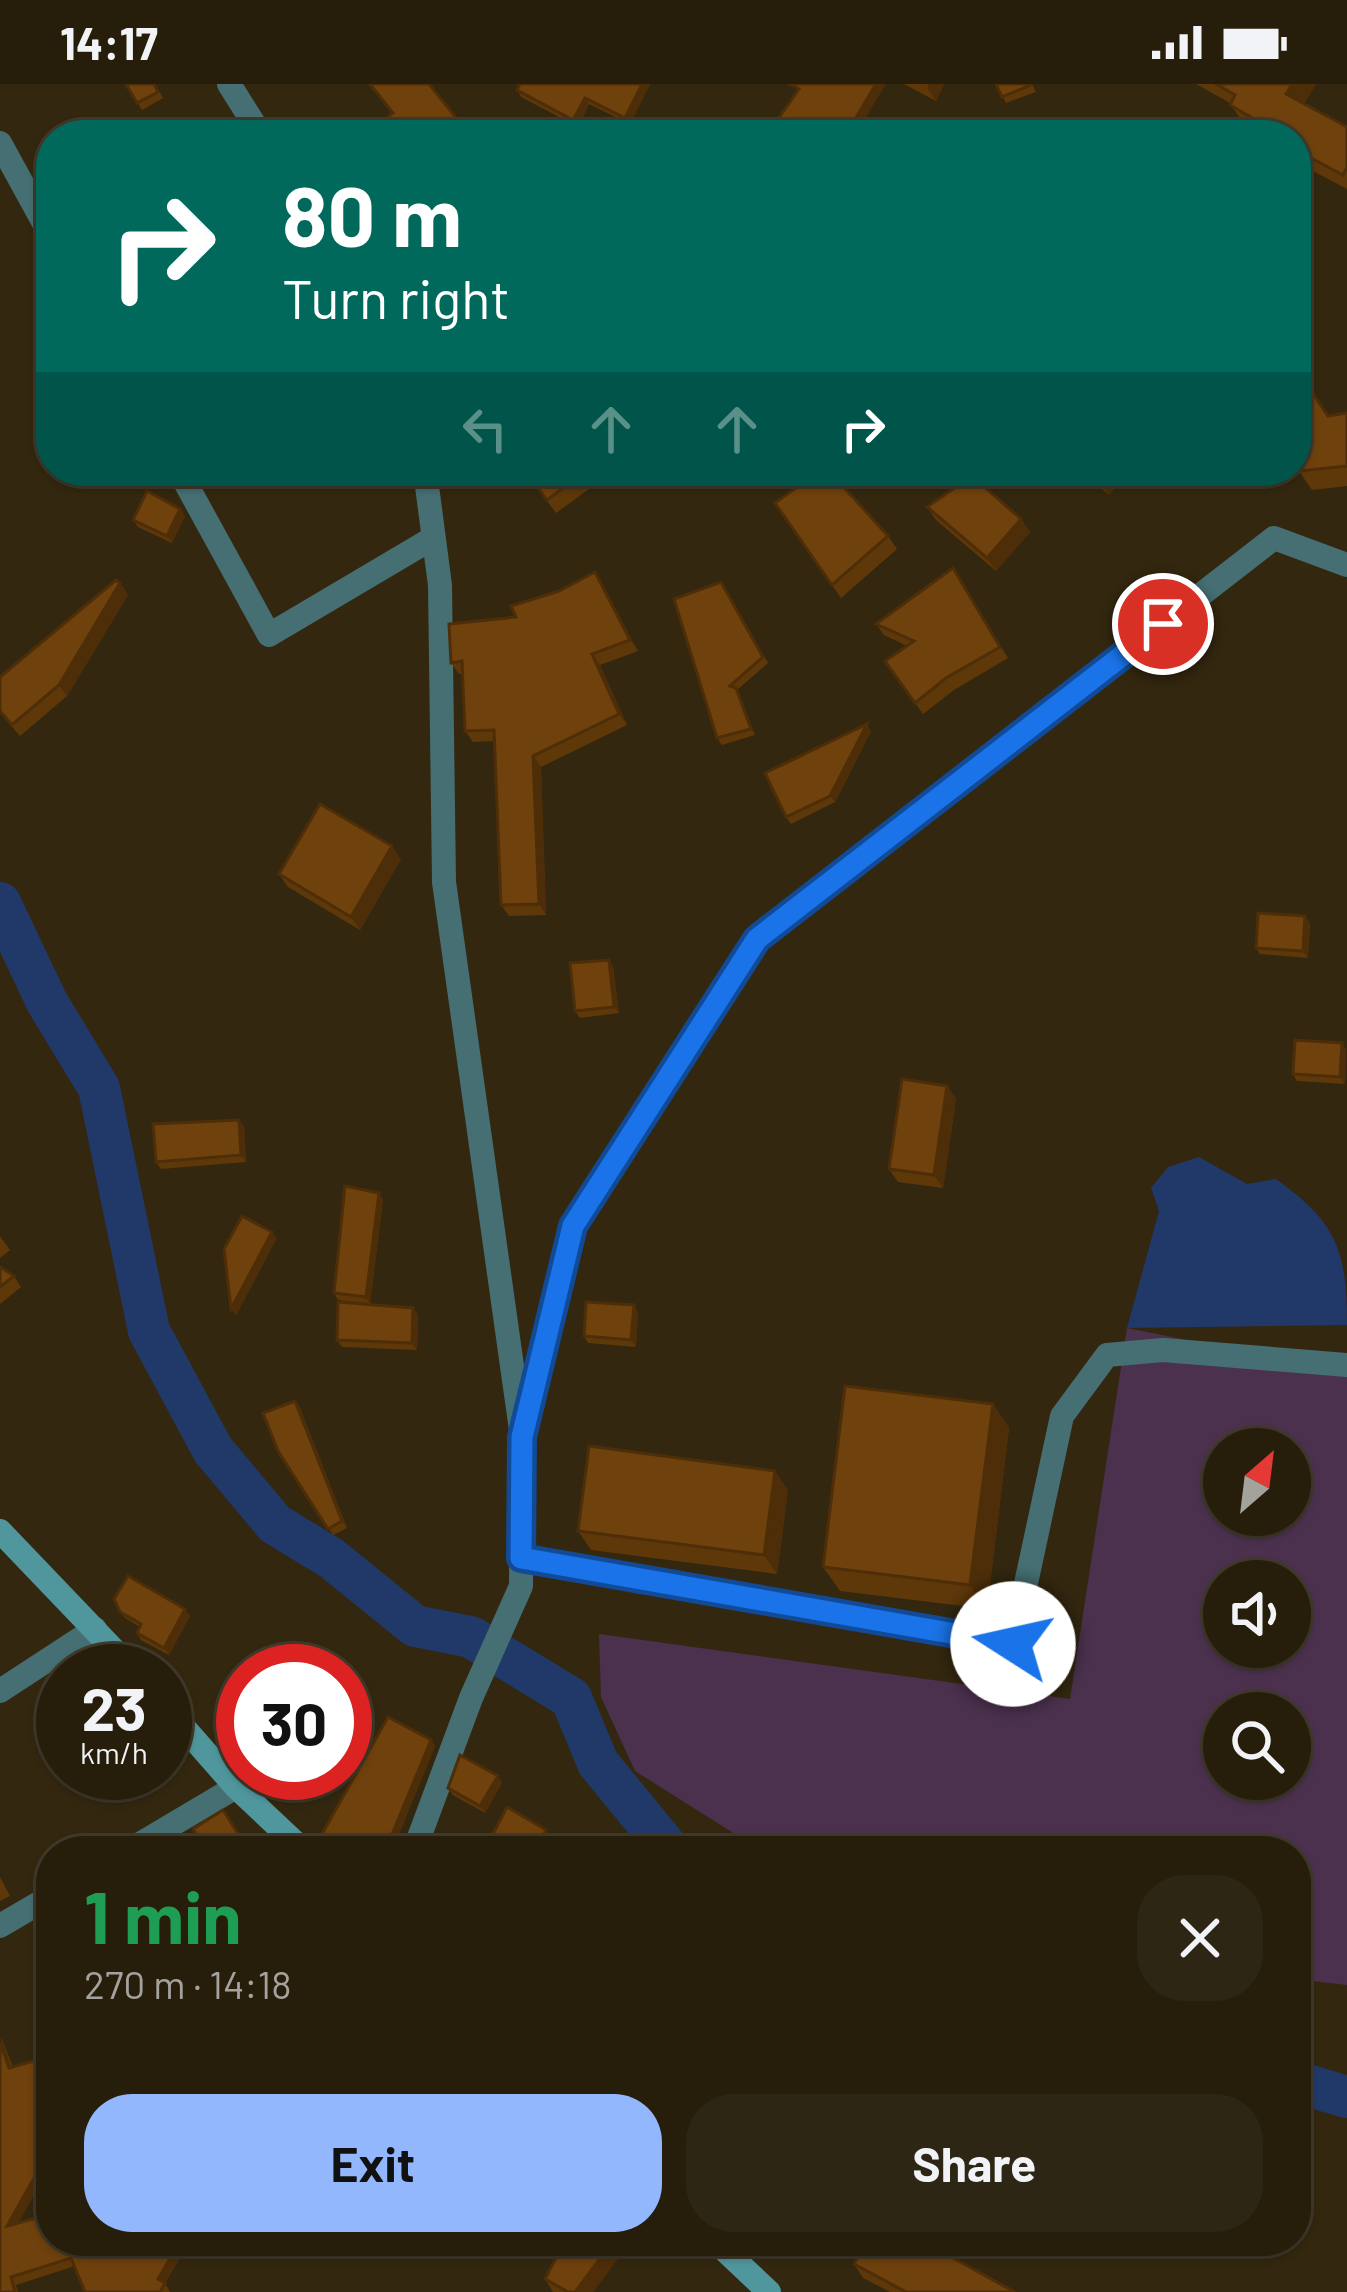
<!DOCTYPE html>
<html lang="en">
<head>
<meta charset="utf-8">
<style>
	body { margin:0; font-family:Barlow,sans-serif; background:#2e2614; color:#f1f3f6; height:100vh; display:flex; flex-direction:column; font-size:45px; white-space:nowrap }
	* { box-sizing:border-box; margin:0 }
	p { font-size:39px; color:#a4a29d }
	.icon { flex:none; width:66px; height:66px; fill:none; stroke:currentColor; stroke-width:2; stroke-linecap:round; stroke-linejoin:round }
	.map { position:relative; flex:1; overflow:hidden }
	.panel { position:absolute; left:36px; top:1752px; width:1275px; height:420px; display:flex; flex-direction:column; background:#261d0b; border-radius:48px; box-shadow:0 3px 9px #0004,0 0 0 3px #423b2c }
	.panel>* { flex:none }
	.banner { position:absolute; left:36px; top:36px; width:1275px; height:366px; border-radius:48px; box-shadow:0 3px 9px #0004,0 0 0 3px #423b2c; background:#00695c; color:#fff; overflow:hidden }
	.needle { width:78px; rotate:28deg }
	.controls { position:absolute; left:1203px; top:1344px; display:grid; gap:24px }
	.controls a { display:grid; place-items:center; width:108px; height:108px; border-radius:50%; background:#261d0b; box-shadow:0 3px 9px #0004,0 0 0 3px #423b2c; font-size:60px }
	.speed { position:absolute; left:36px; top:1560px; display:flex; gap:24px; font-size:60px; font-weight:700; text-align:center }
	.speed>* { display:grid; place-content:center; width:156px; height:156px; border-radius:50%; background:#261d0b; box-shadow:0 3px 9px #0004,0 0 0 3px #423b2c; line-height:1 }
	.speed small { font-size:30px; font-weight:400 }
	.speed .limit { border:18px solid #d22; background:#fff; color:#111 }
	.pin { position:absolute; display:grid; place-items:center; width:102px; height:102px; color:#fff; margin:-51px; border:6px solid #fff; border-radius:50%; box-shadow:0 3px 12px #0007 }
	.me { position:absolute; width:132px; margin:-66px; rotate:280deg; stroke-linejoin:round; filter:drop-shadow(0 0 9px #0008) }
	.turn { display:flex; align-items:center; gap:42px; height:252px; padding:0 48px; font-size:54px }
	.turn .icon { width:156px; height:156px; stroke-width:2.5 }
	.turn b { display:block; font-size:84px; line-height:102px }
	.lanes { display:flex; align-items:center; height:114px; padding:0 48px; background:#0003; justify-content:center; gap:60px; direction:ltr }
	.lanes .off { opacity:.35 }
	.round { display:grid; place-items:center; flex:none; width:126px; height:126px; border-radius:48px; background:#2e2614 }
	.head { display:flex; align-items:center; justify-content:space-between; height:204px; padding:0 48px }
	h1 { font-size:72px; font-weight:700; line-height:90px; color:#1e9e55 }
	.cta { display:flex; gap:24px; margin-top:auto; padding:24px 48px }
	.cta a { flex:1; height:138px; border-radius:48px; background:#93b7fd; color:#111; font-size:48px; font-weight:700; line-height:138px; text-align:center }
	.cta a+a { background:#2e2614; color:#f1f3f6 }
	.status { display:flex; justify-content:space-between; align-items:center; height:84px; padding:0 60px; background:#261d0b; direction:ltr }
	.status svg { height:33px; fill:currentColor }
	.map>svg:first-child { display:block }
	.green { fill:#4b314e; fill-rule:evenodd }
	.water { fill:#213969 }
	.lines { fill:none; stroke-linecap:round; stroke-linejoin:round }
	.canal { stroke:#213969; stroke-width:42 }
	.street { stroke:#456f73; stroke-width:24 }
	.secondary { stroke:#50979d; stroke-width:24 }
	.wall { fill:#5f380a }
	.shaded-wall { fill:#4e2e08 }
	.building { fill:#6f410c; stroke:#4e2e08; stroke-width:3 }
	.route-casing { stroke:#114b97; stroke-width:30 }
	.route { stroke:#1a73e8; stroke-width:21 }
</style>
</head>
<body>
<div class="status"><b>14:17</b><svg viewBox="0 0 49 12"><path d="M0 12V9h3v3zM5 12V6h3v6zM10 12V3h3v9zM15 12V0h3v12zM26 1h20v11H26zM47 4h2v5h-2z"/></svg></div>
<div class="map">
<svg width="1347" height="2208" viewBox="0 0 1347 2208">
	<rect width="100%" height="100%" fill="#33270f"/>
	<path class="green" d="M1127,1244L1347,1288V1901L1296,1895V1767H762L635,1687L601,1613L599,1550L1070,1615ZM1224,1365H1290V1431H1224ZM1224,1497H1290V1563H1224ZM1224,1629H1290V1695H1224Z"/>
	<path class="water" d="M1199,1073L1247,1100L1276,1095C1337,1139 1347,1166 1347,1241L1127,1244L1159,1127L1151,1104L1168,1083Z"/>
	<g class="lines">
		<g class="canal">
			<path d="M0,819L47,918L99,1004L149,1247L213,1366L275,1440L331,1474L415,1542L471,1553L571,1614L598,1679L670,1767"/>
			<path d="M1296,1998L1347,2013"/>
		</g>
		<g class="street">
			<path d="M229,0L261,51"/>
			<path d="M0,59L51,152"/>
			<path d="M179,387L269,551L433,454"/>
			<path d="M526,1339L573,1142L757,855L1274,454L1347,481"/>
			<path d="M521,1474L1013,1560L1062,1332L1107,1271L1163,1266L1347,1281"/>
			<path d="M0,1607L95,1545"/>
			<path d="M128,1767L236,1703"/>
			<path d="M414,1767L471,1614L521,1502L522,1353L444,798L440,501L425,387"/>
			<path d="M0,1842L51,1812"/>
		</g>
		<g class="secondary">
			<path d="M0,1447L134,1587"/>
			<path d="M165,1622L236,1703L304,1767"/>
			<path d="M715,2157L769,2208"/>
		</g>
	</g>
	<g class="wall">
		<path d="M126,0H155L163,14L142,26Z"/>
		<path d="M520,0H650L630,40L589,20L578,43L521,13L517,6Z"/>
		<path d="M904,0H944L936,17Z"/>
		<path d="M996,0H1032L1036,8L1006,19Z"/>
		<path d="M1196,0H1316L1304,20L1347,43V105L1296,78V51H1263L1243,39L1230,19Z"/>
		<path d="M1347,329V402L1312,406L1296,383L1329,332Z"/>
		<path d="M525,387H587L596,400L556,429Z"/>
		<path d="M864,387H893L875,401Z"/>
		<path d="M1082,387H1130L1109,411Z"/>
		<path d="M775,419L888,452L897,465L841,514Z"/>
		<path d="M927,423L1021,435L1030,448L996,487L936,436Z"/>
		<path d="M180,425L185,432L172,459L138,443L133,436Z"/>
		<path d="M953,484L1008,574L954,606L923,630L885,577L907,562L884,551L876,540Z"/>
		<path d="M595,488L638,567L600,581L627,641L541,683L546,831L509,832L501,821L495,657L473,658L465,647L462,589L459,590L451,579L516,533L559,507Z"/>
		<path d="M120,499L128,511L67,612L20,652L0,629V593Z"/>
		<path d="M726,505L768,579L737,606L755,651L722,661L717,654Z"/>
		<path d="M871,647L835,718L791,740L786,733Z"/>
		<path d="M401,775L360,846L288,803L279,790Z"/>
		<path d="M1310,839L1308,874L1260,870L1256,864Z"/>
		<path d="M613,882L619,929L580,934L575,927Z"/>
		<path d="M1342,959L1346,966L1345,1000L1297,997L1293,990Z"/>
		<path d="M947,1002L956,1015L943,1104L898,1098L889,1085Z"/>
		<path d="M244,1042L246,1078L161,1085L156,1078Z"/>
		<path d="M383,1115L370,1220L338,1216L334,1209Z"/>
		<path d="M0,1152L10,1166L0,1174Z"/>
		<path d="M0,1183L14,1192L21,1203L0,1220Z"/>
		<path d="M638,1228L636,1263L588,1259L584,1252Z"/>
		<path d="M418,1230L417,1266L342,1263L337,1256Z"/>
		<path d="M295,1317L300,1324L347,1444L333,1451L278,1367Z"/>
		<path d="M993,1320L1009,1344L987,1525L840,1507L823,1483Z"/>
		<path d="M788,1406L777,1490L591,1466L578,1447Z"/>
		<path d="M120,1528L190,1532L169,1571L141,1556L137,1549L140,1543L125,1534Z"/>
		<path d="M431,1656L435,1662L392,1767H381L363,1758L358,1767H343L326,1757L322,1750Z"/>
		<path d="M258,1689H282L265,1699Z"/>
		<path d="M502,1699L485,1729L453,1711L448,1704Z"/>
		<path d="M0,1793L10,1812L0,1817Z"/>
		<path d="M2,1955L51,2081L18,2139L190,2157L165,2199L170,2208H85L75,2182L16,2201L18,2208H0Z"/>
		<path d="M531,2157H613L622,2169L593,2208H553L545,2195L555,2176Z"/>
		<path d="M854,2180L1015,2208H890L863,2194Z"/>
	</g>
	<g class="shaded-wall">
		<path d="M642,0H650L630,40L625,34Z"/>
		<path d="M876,0H886L856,50L851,42Z"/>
		<path d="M929,0H944L936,17L927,4Z"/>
		<path d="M1292,0H1316L1299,29L1286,10Z"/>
		<path d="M585,14L589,20L578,43L573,36Z"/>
		<path d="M1112,387H1130L1109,411L1101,400Z"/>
		<path d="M180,425L185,432L172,459L167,452Z"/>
		<path d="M1021,435L1030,448L996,487L987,474Z"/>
		<path d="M595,488L602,499L638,567L630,556Z"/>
		<path d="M120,499L128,511L67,612L59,601Z"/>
		<path d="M592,570L600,581L627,641L619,630Z"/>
		<path d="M736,604L740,611L755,651L751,645Z"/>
		<path d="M867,640L871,647L835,718L830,712Z"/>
		<path d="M533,672L541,683L546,831L539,820Z"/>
		<path d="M392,762L401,775L360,846L351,833Z"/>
		<path d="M1305,832L1310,839L1308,874L1303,867Z"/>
		<path d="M609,876L613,882L619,929L614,923Z"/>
		<path d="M1342,959L1346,966L1345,1000L1340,993Z"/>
		<path d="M947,1002L956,1015L943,1104L934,1091Z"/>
		<path d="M239,1036L244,1042L246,1078L241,1071Z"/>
		<path d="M379,1109L383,1115L370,1220L366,1213Z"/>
		<path d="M272,1148L277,1154L236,1232L231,1225Z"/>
		<path d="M634,1221L638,1228L636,1263L631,1256Z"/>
		<path d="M413,1224L418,1230L417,1266L412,1259Z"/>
		<path d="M295,1317L300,1324L347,1444L342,1437Z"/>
		<path d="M993,1320L1009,1344L987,1525L970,1501Z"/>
		<path d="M775,1387L788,1406L777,1490L764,1471Z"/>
		<path d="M185,1525L190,1532L169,1571L164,1564Z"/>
		<path d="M431,1656L435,1662L392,1767H387L386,1765Z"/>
		<path d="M498,1692L502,1699L485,1729L480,1722Z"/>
		<path d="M546,1746L551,1752L544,1767H536Z"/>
		<path d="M359,1751L363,1758L358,1767H350Z"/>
		<path d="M0,1953L2,1955L14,1992L9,1984Z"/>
		<path d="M51,2064V2081L12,2149L7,2142Z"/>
		<path d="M180,2157H190L163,2202L158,2195Z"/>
		<path d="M613,2157L622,2169L593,2208H575Z"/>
	</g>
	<g class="building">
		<path d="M126,0H154L158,8L137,19Z"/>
		<path d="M370,0H429L470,51H389L380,39L393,29Z"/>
		<path d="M520,0H642L625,34L585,14L573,36L517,6Z"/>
		<path d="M790,0H876L851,42L867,51H767L799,5Z"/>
		<path d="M996,0H1030L1031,1L1002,13Z"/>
		<path d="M1216,0H1292L1286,10L1347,43V83L1343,91L1296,66V51H1279L1280,50L1230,21L1235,11Z"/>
		<path d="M1296,284L1328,332L1347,329V382L1299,387L1296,383Z"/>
		<path d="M525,387H586L547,416Z"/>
		<path d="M819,387H829L888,452L832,501L775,419Z"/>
		<path d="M864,387H880L870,395Z"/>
		<path d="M1087,387H1112L1101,400Z"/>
		<path d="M972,392L1021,435L987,474L927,423Z"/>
		<path d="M147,407L180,425L167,452L133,436Z"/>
		<path d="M953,484L1000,563L946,594L915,619L885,577L914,557L876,540Z"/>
		<path d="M595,488L630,556L592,570L619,630L533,672L539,820L501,821L494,646L465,647L462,577L451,579L449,540L516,533L511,522L559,507Z"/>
		<path d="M116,496L120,499L59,601L12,641L0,627V593Z"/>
		<path d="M721,498L763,573L730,602L736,604L751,645L717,654L674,515Z"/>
		<path d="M867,640L830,712L786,733L765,689Z"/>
		<path d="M320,720L392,762L351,833L279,790Z"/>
		<path d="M1258,829L1305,832L1303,867L1256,864Z"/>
		<path d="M609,876L614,923L575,927L570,879Z"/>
		<path d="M1295,956L1342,959L1340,993L1293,990Z"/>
		<path d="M902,995L947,1002L934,1091L889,1085Z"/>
		<path d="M239,1036L241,1071L156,1078L153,1040Z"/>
		<path d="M345,1102L379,1109L366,1213L334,1209Z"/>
		<path d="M242,1132L272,1148L231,1225L224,1165Z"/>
		<path d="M0,1183L14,1192L0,1203Z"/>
		<path d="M338,1218L413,1224L412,1259L337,1256Z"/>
		<path d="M586,1218L634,1221L631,1256L584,1252Z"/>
		<path d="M845,1302L993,1320L970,1501L823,1483Z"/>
		<path d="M295,1317L342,1437L328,1445L278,1367L263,1329Z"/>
		<path d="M589,1362L775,1387L764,1471L578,1447Z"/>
		<path d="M128,1492L185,1525L164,1564L137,1549L141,1540L120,1528L114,1515Z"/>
		<path d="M388,1633L431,1656L386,1765L359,1751L350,1767L322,1750Z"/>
		<path d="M243,1635V1663L231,1642Z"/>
		<path d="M460,1671L498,1692L480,1722L448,1704Z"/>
		<path d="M507,1723L546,1746L536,1767H484Z"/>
		<path d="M223,1726L249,1767H163L198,1753L193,1745Z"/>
		<path d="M0,1958L9,1984L51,1972V2064L7,2142L51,2130V2157H180L158,2195L165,2199L160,2208H85L71,2174L11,2193L15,2208H0Z"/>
		<path d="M538,2157H613L575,2208H568L545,2195L557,2172Z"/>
		<path d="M867,2157H922L1015,2208H906L854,2180Z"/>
	</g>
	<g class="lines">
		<g class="route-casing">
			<path id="route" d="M1013,1560L521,1474L522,1353L573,1142L757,855L1163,540"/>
		</g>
		<use href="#route" class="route"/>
	</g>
</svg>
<div class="controls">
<a><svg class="needle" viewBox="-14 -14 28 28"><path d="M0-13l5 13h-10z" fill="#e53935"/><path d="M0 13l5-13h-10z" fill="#a4a29d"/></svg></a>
<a><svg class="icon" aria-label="sound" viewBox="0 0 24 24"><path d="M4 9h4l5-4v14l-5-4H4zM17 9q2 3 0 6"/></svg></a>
<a><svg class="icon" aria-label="search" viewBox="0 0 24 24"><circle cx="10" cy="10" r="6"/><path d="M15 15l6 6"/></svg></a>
</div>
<div class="speed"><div>23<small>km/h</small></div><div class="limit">30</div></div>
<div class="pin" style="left:1163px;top:540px;background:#d93025"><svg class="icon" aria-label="arrive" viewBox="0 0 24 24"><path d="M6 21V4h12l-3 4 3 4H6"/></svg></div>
<svg class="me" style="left:1013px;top:1560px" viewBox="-20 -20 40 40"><circle r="19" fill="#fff"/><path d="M0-13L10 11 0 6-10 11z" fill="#1a73e8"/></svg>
<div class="banner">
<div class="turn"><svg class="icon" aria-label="right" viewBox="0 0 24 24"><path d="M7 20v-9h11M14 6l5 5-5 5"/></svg><div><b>80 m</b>Turn right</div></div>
<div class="lanes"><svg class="icon off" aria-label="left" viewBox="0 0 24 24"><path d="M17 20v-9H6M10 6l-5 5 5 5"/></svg><svg class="icon off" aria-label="ahead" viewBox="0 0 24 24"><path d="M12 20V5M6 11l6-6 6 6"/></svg><svg class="icon off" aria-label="ahead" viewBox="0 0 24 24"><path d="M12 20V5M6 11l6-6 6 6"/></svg><svg class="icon" aria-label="right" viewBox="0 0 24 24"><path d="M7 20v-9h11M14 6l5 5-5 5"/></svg></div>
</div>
<section class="panel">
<div class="head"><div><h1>1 min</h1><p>270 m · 14:18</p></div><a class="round"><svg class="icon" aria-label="close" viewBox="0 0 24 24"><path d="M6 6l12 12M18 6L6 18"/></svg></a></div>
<div class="cta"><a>Exit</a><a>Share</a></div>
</section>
</div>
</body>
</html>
